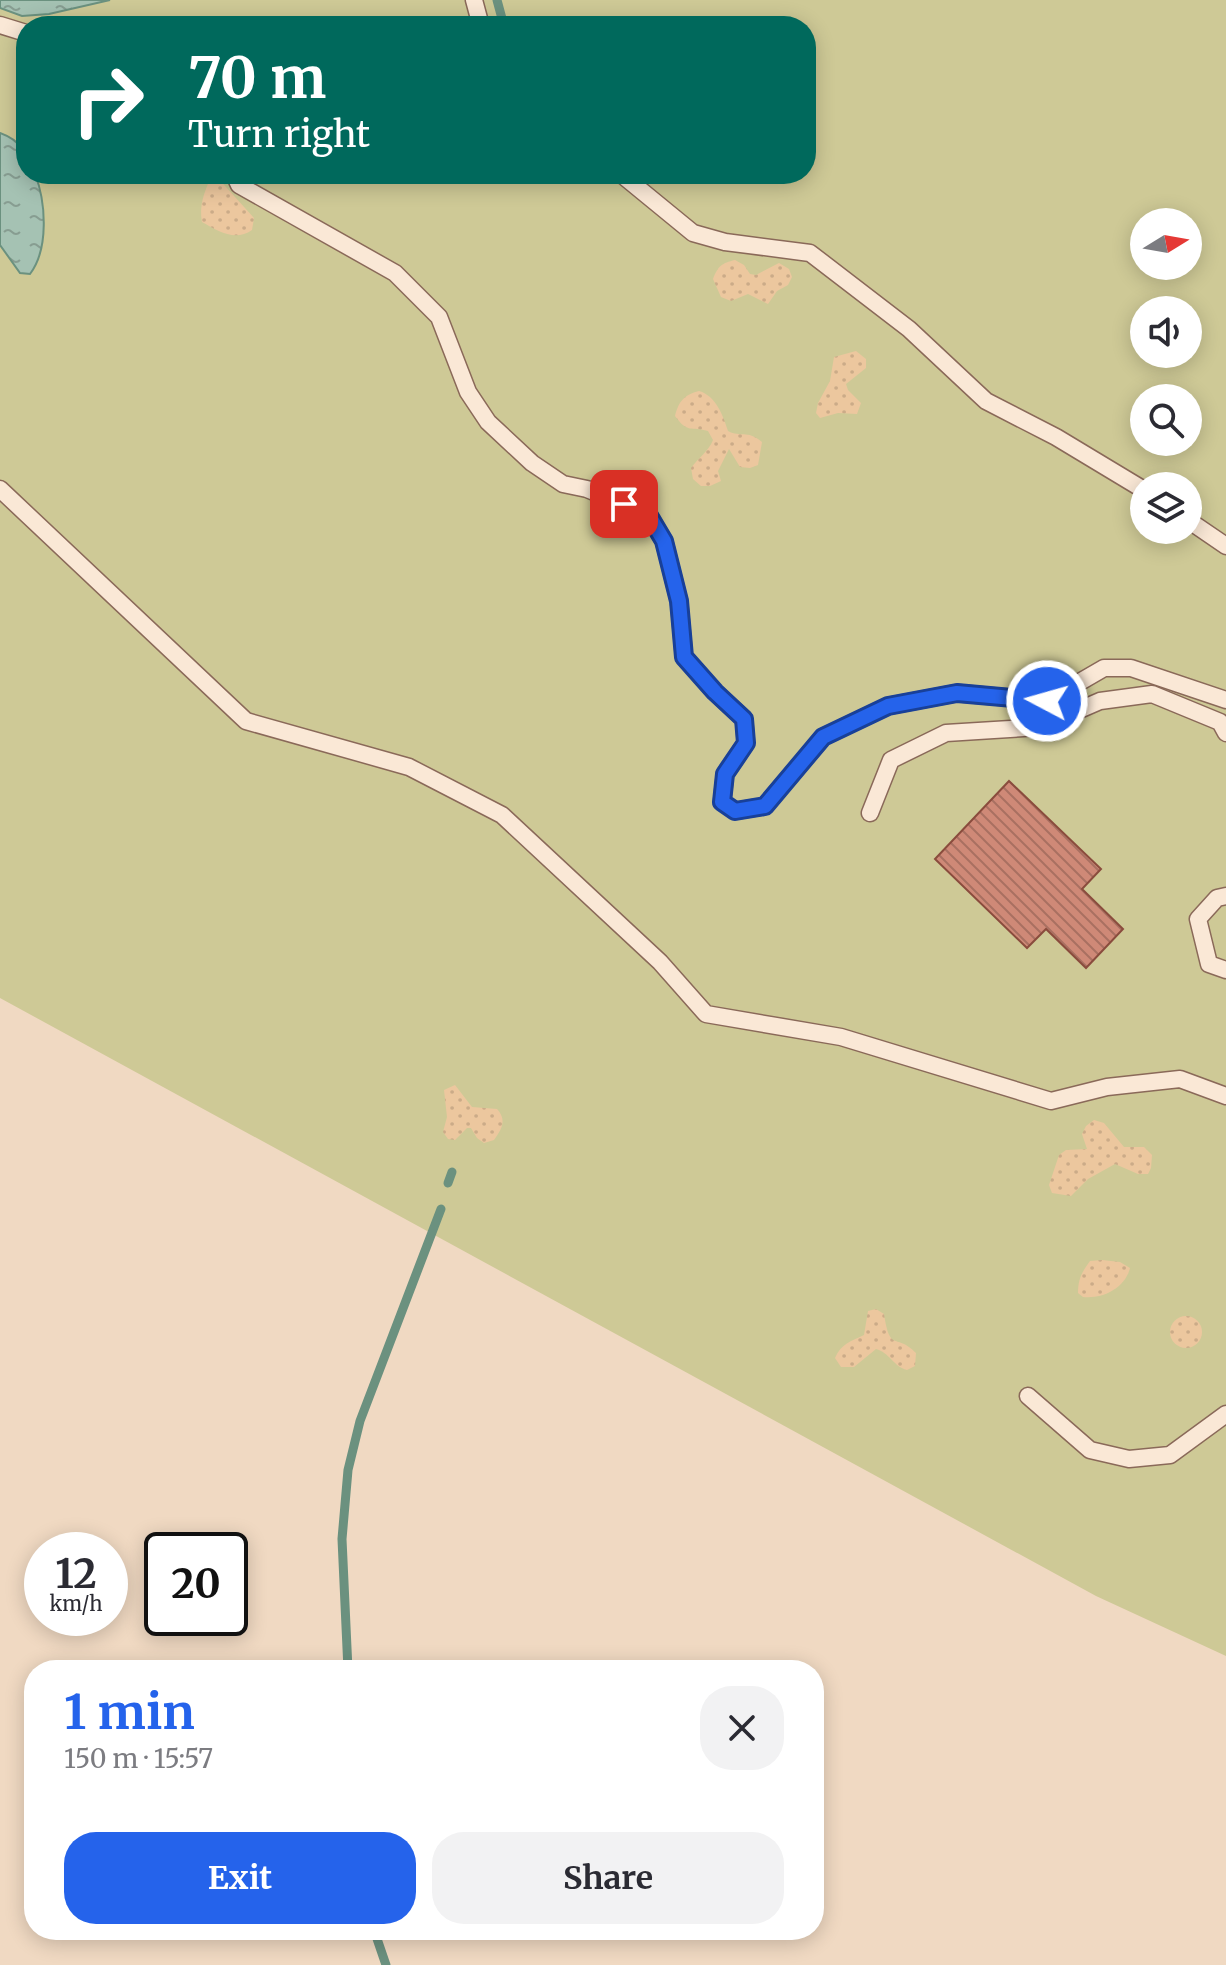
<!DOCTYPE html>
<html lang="en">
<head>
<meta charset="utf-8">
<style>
	body { margin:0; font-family:Merriweather,serif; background:#f2f2f3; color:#2b2b33; height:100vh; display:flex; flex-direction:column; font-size:30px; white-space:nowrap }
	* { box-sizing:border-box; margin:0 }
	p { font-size:26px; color:#7c7c81 }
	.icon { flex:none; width:44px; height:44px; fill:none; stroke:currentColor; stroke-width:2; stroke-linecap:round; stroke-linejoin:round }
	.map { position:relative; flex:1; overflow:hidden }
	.side { position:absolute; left:24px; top:1660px; width:800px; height:280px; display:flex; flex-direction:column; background:#fff; border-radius:32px; box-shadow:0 4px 20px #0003 }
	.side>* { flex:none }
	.guide { position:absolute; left:16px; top:16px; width:800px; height:168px; border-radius:32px; box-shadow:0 4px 20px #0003; background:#00695c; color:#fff; overflow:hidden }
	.needle { width:52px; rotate:79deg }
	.tools { position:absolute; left:1130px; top:208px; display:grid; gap:16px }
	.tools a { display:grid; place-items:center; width:72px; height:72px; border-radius:50%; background:#fff; box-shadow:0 4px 20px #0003; font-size:40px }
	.speed { position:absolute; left:24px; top:1532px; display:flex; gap:16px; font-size:40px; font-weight:700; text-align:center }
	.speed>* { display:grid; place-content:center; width:104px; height:104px; border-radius:50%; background:#fff; box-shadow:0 4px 20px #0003; line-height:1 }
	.speed small { font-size:20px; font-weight:400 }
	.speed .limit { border:4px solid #111; border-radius:12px; background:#fff; color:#111 }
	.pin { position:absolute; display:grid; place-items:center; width:68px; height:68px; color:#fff; margin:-34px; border-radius:16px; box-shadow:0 4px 12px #0006 }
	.me { position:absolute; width:88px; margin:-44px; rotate:276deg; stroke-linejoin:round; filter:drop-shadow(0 0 6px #0008) }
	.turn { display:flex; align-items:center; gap:28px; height:168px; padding:0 40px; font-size:36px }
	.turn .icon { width:104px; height:104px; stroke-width:2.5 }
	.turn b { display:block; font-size:56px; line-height:68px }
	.round { display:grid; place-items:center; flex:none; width:84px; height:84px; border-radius:32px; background:#f2f2f3 }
	.head { display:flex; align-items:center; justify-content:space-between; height:136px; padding:0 40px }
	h1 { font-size:48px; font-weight:700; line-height:60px; color:#2563eb }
	.action { display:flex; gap:16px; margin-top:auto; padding:16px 40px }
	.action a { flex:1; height:92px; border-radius:32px; background:#2563eb; color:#fff; font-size:32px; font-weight:700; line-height:92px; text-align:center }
	.action a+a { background:#f2f2f3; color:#2b2b33 }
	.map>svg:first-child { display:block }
	.grass { fill:#cec996; fill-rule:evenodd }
	.sand { fill:url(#sand-dots) }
	.water { fill:url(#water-ripples); stroke:#6b917f; stroke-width:2 }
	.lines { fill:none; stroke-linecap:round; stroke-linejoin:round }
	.stream { stroke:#6b917f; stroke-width:9 }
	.building { fill:url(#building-back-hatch); stroke:#8a4c3d; stroke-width:2 }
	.service-casing { stroke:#8a6959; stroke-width:19 }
	.service { stroke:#fae8d6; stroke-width:16 }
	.route-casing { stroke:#184099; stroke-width:20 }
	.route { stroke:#2563eb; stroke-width:14 }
</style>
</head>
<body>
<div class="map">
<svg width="1226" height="1965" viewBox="0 0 1226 1965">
	<defs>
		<pattern id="sand-dots" width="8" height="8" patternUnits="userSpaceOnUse" patternTransform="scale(2)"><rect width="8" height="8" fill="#ecc79e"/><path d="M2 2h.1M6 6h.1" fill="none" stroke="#cbab88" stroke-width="1.8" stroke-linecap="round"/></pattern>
		<pattern id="water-ripples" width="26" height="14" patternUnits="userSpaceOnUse" patternTransform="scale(2)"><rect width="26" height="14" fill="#a5c2b3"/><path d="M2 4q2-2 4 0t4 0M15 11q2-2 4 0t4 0" fill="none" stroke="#879d91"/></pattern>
		<pattern id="building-back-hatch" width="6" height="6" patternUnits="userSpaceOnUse" patternTransform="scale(2)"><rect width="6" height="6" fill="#cf8977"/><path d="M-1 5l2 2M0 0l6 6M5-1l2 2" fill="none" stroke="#a97061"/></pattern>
	</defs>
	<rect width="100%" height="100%" fill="#f0d9c2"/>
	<path class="grass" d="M0,0H1226V1656L1096,1596L0,998ZM26,26H806V174H26ZM1144,222H1188V266H1144ZM1144,310H1188V354H1144ZM1144,398H1188V442H1144ZM1144,486H1188V530H1144Z"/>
	<g class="sand">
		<path d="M216,176L254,218L252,230C235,242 218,231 202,222C199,206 204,193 210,179Z"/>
		<path d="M735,260L744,265L750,274L756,275L779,263L789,269L792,277L788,285L777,291L768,304L748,294L731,301L721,297L713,279C718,266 722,263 735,260Z"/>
		<path d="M856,351L866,359V368L846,384L848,390L861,403L857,414L838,413L820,418L816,413L818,403L830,381L834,357Z"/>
		<path d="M699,391C716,396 723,415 728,431C741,438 746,429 762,442L758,465L750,468L740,467L729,449L718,471L721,481L710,486H701L693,479L691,468C698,458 709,451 713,440L708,431C691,426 688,434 675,416C679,401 684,395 699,391Z"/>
		<path d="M455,1085L472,1107L497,1109C507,1120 502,1129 494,1140L484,1143L477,1138L471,1128H467L455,1140L448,1139L443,1132L447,1117L444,1090Z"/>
		<path d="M1094,1120L1104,1123L1124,1147H1144L1152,1155L1151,1168L1148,1174H1138L1115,1164L1088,1179L1071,1196L1052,1193L1049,1185L1059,1155L1066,1150L1087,1149L1082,1134L1086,1126Z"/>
		<path d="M1102,1260L1120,1262L1130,1268C1125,1288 1103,1299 1083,1297L1078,1293C1078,1279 1082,1272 1090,1261Z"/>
		<path d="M876,1309L884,1314C890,1354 896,1332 916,1353L915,1366L907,1370C894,1367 889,1352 876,1349L854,1367H841L835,1358C841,1344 851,1341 864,1335L868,1311Z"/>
		<circle cx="1186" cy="1332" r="16"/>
	</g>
	<g class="water">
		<path d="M0,0H110L49,14L22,16L0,8Z"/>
		<path d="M0,133C22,141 26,152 26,174H35C46,202 49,249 30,274L20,273L0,245Z"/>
	</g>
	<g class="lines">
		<g class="stream">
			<path d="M497,0L504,26"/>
			<path d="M448,1183L452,1172"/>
			<path d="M348,1670L342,1539L348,1470L360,1421L441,1209"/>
			<path d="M374,1930L386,1965"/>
		</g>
	</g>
	<path class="building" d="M1009,781L1101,869L1082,889L1123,929L1086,968L1046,929L1027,948L935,859Z"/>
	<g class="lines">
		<g class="service-casing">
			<g id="service">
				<path d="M474,0L481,26"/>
				<path d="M0,25L26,33"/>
				<path d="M234,174L239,185L395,273L439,317L468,392L488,422L532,463L563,484L587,489L648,514L664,541L679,601L684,657L715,692L744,719L746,743L725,774L722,802L735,811L765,806L823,737L888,706L957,693L1047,701L1104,668H1131L1226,700"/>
				<path d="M621,174L693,233L725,242L810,253L909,329L986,401L1056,437L1144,490"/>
				<path d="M0,489L246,721L409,767L502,815L660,962L706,1014L841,1037L1051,1101L1107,1087L1180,1079L1226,1096"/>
				<path d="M1188,520L1226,546"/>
				<path d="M870,813L891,760L946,733L1040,727L1100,701L1152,694L1220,722L1226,733"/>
				<path d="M1226,896L1217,898L1198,919L1209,964L1226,970"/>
				<path d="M1028,1396L1090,1450L1129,1459L1170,1455L1226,1414"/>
			</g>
		</g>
		<use href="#service" class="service"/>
	</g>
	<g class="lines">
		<g class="route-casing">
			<path id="route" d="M624,504L648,514L664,541L679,601L684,657L715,692L744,719L746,743L725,774L722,802L735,811L765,806L823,737L888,706L957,693L1047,701"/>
		</g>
		<use href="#route" class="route"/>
	</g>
</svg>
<div class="tools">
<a><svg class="needle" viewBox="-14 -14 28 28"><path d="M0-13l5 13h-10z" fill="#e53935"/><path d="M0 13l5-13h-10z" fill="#7c7c81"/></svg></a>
<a><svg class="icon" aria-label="sound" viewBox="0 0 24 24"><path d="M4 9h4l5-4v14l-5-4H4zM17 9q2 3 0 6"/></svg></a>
<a><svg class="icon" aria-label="search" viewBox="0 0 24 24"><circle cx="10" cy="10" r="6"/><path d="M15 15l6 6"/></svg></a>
<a><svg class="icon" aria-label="layers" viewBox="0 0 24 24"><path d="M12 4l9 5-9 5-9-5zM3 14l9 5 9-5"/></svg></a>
</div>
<div class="speed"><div>12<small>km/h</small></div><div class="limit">20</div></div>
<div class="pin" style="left:624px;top:504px;background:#d93025"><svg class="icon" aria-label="arrive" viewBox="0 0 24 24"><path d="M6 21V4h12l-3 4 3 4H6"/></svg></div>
<svg class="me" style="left:1047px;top:701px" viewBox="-20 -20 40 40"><circle r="17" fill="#2563eb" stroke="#fff" stroke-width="3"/><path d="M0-11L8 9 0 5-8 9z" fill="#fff"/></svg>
<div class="guide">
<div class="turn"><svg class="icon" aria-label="right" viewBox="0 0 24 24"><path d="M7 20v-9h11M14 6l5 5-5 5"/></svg><div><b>70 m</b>Turn right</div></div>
</div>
<section class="side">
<div class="head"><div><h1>1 min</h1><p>150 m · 15:57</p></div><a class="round"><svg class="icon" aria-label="close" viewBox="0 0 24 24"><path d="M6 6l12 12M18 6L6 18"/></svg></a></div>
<div class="action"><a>Exit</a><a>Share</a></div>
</section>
</div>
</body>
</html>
